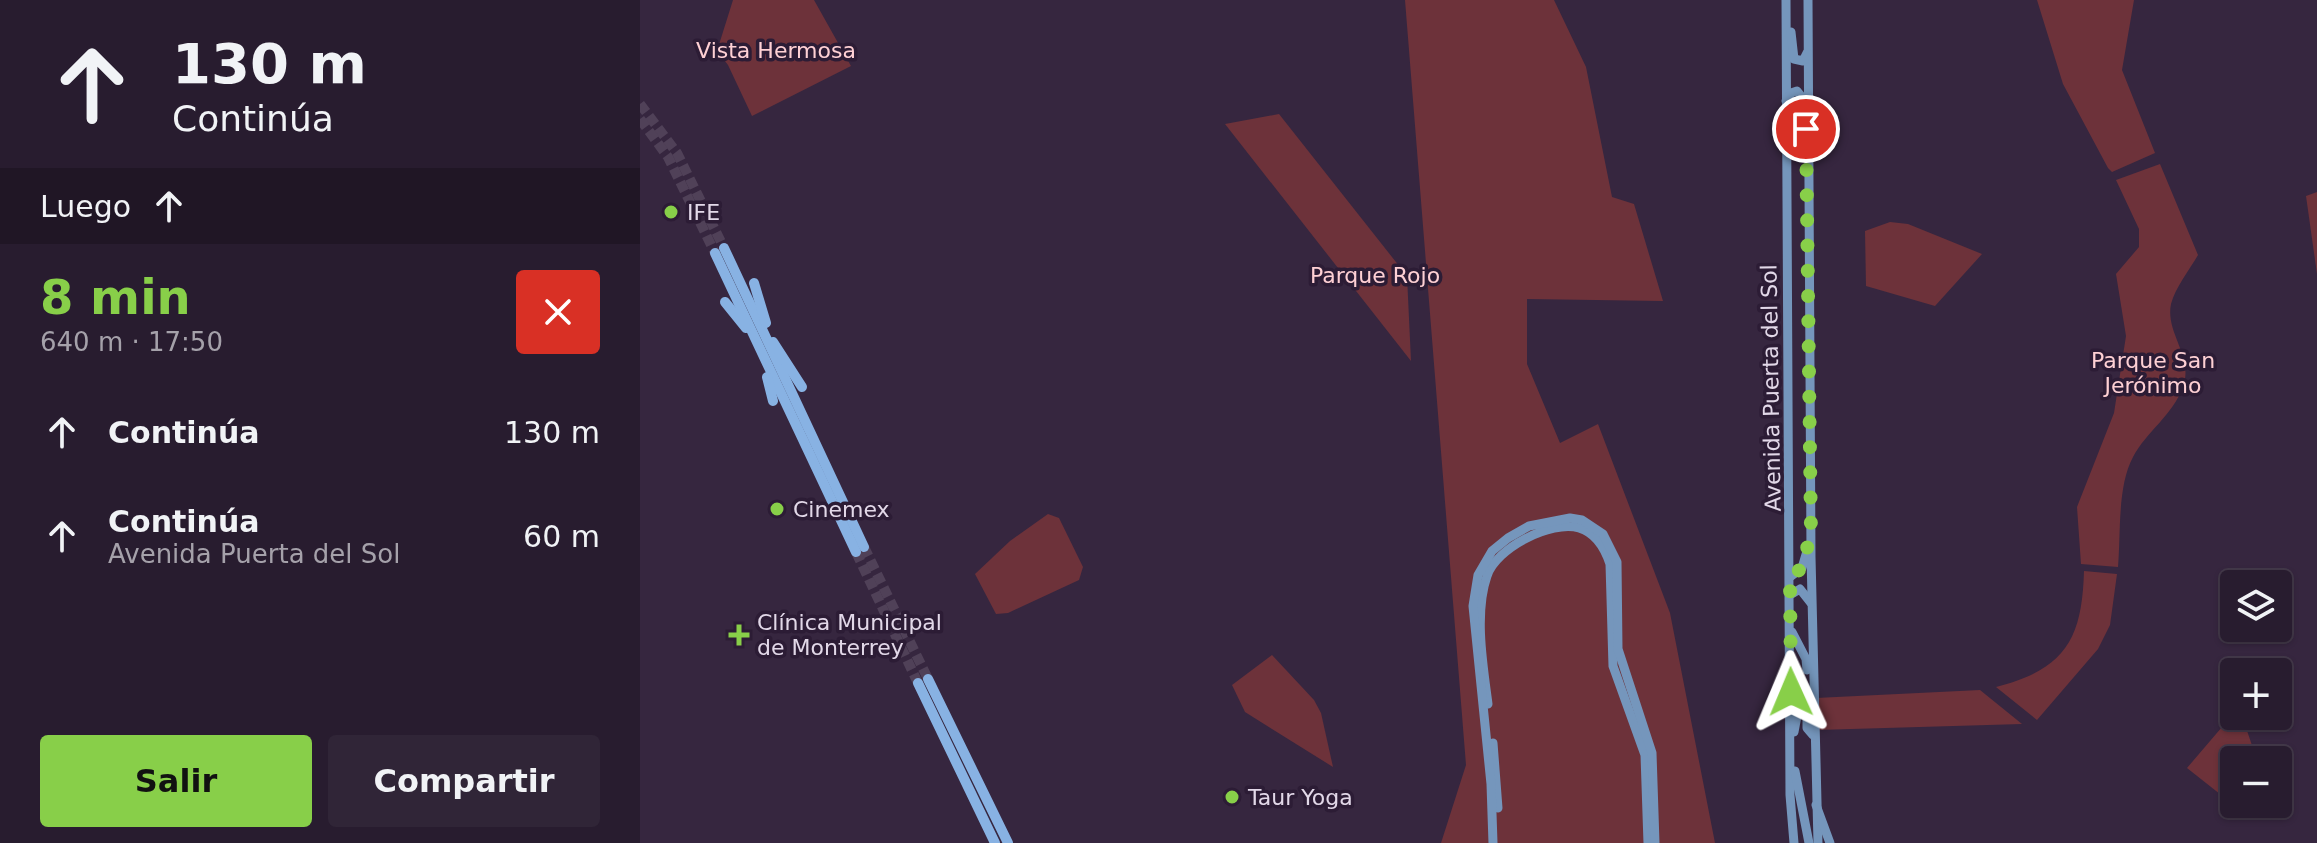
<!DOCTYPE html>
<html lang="es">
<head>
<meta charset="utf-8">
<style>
	body { margin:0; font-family:"DejaVu Sans",sans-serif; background:#302537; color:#f1f3f6; height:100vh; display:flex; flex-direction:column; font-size:30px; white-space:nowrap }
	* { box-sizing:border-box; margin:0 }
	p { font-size:26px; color:#a5a1aa }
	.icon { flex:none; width:44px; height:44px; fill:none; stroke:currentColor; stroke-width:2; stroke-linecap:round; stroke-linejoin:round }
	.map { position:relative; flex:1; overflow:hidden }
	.side { display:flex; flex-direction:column; background:#281c2f; width:640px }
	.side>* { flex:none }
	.banner { background:#281c2f; color:#f1f3f6; overflow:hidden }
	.tools { position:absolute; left:1580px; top:570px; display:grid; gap:16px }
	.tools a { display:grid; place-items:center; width:72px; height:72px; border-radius:8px; background:#281c2f; box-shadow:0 2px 6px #0004,0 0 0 2px #443a4b; font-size:40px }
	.pin { position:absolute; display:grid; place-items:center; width:68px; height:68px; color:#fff; margin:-34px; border:4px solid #fff; border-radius:50%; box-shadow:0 2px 8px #0007 }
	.me { position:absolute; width:88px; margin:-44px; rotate:359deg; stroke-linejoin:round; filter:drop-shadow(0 0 6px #0008) }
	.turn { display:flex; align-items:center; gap:28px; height:168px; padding:0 40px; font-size:36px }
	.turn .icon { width:104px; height:104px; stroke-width:2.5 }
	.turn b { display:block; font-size:56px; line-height:68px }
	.then { display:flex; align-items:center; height:76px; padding:0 40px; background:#0003; gap:16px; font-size:30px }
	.round { display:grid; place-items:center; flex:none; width:84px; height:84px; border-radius:8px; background:#302537 }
	.overview { display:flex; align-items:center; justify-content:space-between; height:136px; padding:0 40px }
	h1 { font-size:48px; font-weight:600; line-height:60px; color:#88cf49 }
	.action { display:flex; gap:16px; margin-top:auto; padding:16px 40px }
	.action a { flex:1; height:92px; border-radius:8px; background:#88cf49; color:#111; font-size:32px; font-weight:600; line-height:92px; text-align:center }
	.action a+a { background:#302537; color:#f1f3f6 }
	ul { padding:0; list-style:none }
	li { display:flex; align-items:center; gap:24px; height:104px; padding:0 40px }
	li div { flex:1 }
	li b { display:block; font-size:30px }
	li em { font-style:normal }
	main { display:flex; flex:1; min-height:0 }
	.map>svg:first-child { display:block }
	.green { fill:#6d323a }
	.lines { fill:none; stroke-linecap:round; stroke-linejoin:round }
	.primary-tunnel { stroke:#504158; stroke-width:10; stroke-dasharray:10 5; stroke-linecap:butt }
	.secondary { stroke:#7596bc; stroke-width:9 }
	.primary { stroke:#88b2e3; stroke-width:10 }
	.route { stroke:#88cf49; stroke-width:14; stroke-dasharray:0 25.2 }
	.poi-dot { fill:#88cf49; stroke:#2c1c35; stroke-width:3 }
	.labels { text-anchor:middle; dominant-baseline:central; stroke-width:7; stroke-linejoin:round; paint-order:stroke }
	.park-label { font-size:22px; fill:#fed0d4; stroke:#2c1c35 }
	.poi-label { font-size:22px; fill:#e2d8e8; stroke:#2c1c35; text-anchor:start }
	.street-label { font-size:22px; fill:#e2d8e8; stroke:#2c1c35 }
</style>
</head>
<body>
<main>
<section class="side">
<div class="banner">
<div class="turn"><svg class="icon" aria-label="ahead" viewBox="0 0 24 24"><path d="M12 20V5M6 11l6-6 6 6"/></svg><div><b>130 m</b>Continúa</div></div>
<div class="then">Luego<svg class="icon" aria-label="ahead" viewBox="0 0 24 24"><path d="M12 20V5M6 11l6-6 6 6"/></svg></div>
</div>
<div class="overview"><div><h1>8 min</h1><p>640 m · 17:50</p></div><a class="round" style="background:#d93025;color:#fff"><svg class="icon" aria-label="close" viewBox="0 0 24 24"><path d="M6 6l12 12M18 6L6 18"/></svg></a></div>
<ul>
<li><svg class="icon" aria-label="ahead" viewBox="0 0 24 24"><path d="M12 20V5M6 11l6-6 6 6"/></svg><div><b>Continúa</b></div><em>130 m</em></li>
<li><svg class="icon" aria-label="ahead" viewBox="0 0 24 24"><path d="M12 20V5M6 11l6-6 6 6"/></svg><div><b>Continúa</b><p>Avenida Puerta del Sol</p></div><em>60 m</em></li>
</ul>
<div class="action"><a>Salir</a><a>Compartir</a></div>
</section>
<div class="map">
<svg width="1677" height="843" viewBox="0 0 1677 843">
	<rect width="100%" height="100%" fill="#36263f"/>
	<g class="green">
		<path d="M93,0H174L211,66L112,116L88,65L77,51Z"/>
		<path d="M765,0H914L946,67L972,197L994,204L1023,301L887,299V364L920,443L958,424L1030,613L1075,843H801L826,765Z"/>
		<path d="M1397,0H1494L1482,70L1515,153L1472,172L1468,168L1423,84Z"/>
		<path d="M639,114L767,276L771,361L585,124Z"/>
		<path d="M1520,164L1558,255C1550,269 1535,288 1531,304C1525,333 1554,356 1543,387C1532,416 1507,431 1493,457C1477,487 1481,534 1478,567L1441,564L1437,507L1474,413L1486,336L1476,274L1499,247V229L1476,180Z"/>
		<path d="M1677,192V274L1666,196Z"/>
		<path d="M1250,222L1268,224L1342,254L1295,306L1226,286L1225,231Z"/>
		<path d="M408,514L419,518L443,567L439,580L368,613L356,614L335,574L370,541Z"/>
		<path d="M1444,571L1477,574L1470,625L1458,649L1397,720L1356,687C1425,669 1442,640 1444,571Z"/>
		<path d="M632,655L674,700L681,713L693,767L605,712L592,685Z"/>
		<path d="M1340,690L1382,724L1177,730L1176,698Z"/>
		<path d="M1594,713V716H1602L1617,760H1594V804H1619L1609,817L1547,768Z"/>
	</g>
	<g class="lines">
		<g class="primary-tunnel">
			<path d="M0,104L37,153L84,248"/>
			<path d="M0,119L28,157L75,253"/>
			<path d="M224,547L288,679"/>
			<path d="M216,552L278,683"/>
		</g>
		<g class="secondary">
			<path d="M1146,0L1150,795L1154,843"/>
			<path d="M1168,0L1171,557L1178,843"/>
			<path d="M1151,32L1154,59L1163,61L1167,53"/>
			<path d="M1146,101L1151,93L1157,91L1161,96L1162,106"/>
			<path d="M1150,577L1162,568L1167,551"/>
			<path d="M1150,595L1160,589L1171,603"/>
			<path d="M1152,632L1166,659L1167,670"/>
			<path d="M1167,696V728L1173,735"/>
			<path d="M848,704C843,666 834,613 847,576C856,548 911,520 939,528C956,533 965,549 970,564L973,666L1005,755L1008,843"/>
			<path d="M1154,732L1160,700L1171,696"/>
			<path d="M853,743L858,808"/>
			<path d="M1155,771L1169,843"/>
			<path d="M1176,805L1190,843"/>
			<path d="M853,843L851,784L833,606L838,575L852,551L868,538L889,526L930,518L942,520L963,534L977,562L978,649L1012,753L1015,843"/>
		</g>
		<g class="primary">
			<path d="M84,248L224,547"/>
			<path d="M75,253L216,552"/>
			<path d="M114,283L126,323"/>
			<path d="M85,302L106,328"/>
			<path d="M133,342L162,387"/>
			<path d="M127,377L133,401"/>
			<path d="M288,679L368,843"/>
			<path d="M278,683L355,843"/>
		</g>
	</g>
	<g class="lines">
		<path class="route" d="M1151,692L1150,577L1162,568L1171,533L1166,129"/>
	</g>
	<g class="poi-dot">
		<circle cx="31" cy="212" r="8"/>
		<circle cx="137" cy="509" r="8"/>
		<path d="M95 623h8v8h8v8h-8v8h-8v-8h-8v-8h8z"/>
		<circle cx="592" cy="797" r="8"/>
	</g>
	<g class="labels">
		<g class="park-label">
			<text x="136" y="50">Vista Hermosa</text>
			<text x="735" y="275">Parque Rojo</text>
			<text x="1513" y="360">Parque San<tspan x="1513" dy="25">Jerónimo</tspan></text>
		</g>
		<g class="poi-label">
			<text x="47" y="212">IFE</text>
			<text x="153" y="509">Cinemex</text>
			<text x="117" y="622">Clínica Municipal<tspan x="117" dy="25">de Monterrey</tspan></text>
			<text x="608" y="797">Taur Yoga</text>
		</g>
		<g class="street-label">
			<text transform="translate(1131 388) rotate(-91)">Avenida Puerta del Sol</text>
		</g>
	</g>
</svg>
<div class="tools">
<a><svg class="icon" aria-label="layers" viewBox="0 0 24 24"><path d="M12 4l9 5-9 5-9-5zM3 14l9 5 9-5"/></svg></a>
<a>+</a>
<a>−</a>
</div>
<div class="pin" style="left:1166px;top:129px;background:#d93025"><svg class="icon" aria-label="arrive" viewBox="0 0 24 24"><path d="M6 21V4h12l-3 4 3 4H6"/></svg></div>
<svg class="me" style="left:1151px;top:692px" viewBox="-20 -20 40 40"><path d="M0-17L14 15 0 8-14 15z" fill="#88cf49" stroke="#fff" stroke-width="4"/></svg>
</div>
</main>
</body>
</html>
